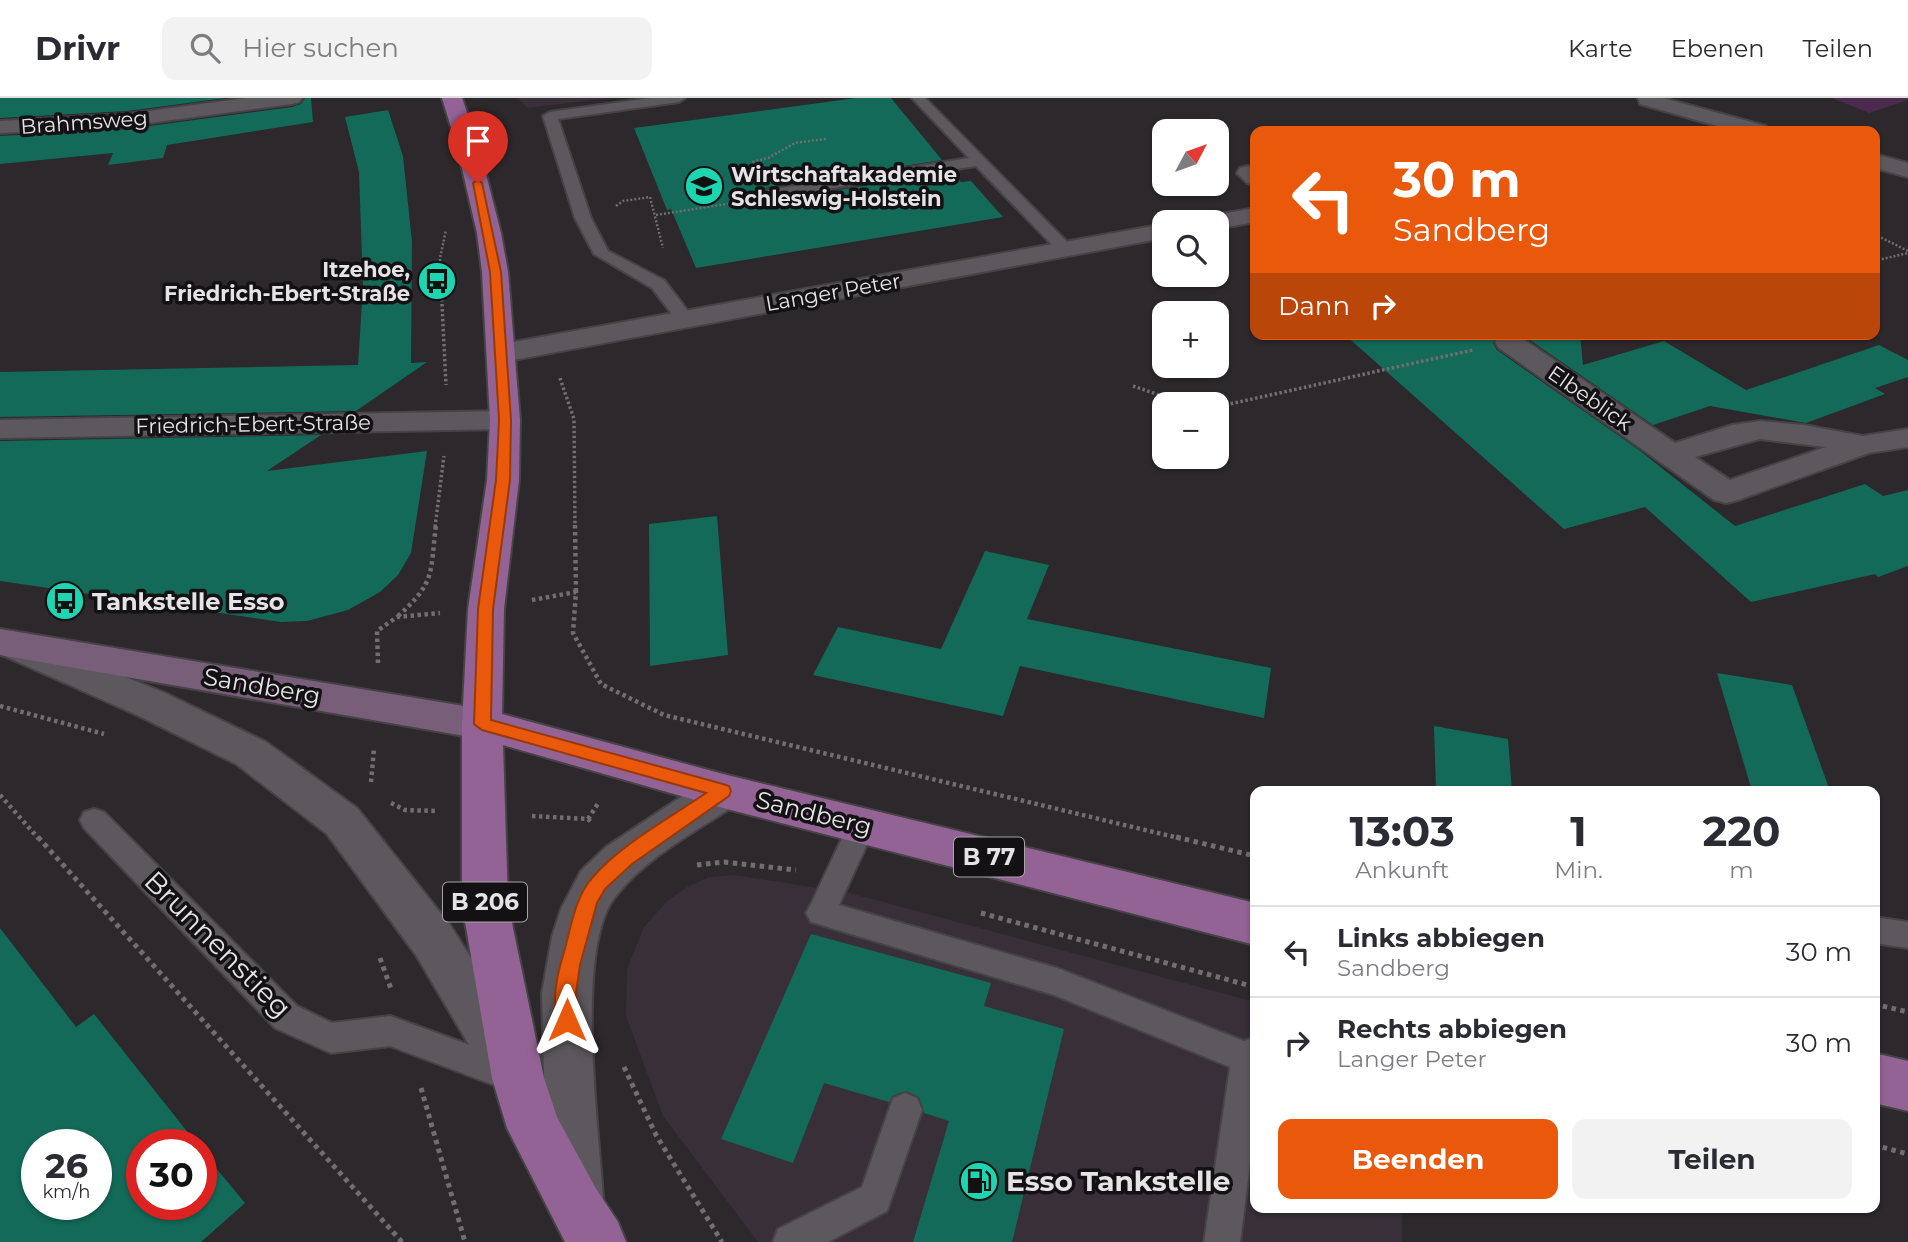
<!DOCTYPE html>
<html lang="de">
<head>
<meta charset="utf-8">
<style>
	body { margin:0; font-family:Montserrat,sans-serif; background:#f2f2f3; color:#2b2b33; height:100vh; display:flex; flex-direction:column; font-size:26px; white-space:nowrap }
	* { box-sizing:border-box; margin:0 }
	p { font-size:23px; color:#7c7c81 }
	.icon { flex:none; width:38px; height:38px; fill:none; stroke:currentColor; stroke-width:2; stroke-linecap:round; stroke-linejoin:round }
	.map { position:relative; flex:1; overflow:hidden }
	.drawer { position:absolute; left:1250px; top:688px; width:630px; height:427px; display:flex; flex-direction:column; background:#fff; border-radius:14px; box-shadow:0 2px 5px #0004 }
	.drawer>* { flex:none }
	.hud { position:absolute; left:1250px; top:28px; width:630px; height:214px; border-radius:14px; box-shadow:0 2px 5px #0004; background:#ea580c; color:#fff; overflow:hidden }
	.needle { width:46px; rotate:49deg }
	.fabs { position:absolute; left:1152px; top:21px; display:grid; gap:14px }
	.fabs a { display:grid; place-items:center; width:77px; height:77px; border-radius:14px; background:#fff; box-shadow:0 2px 5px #0004; font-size:35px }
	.speed { position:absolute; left:21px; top:1031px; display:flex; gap:14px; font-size:35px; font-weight:700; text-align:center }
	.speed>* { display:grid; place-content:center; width:91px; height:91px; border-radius:50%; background:#fff; box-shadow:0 2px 5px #0004; line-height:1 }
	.speed small { font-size:18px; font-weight:400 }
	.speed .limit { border:10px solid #d22; background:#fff; color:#111 }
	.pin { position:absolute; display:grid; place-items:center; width:60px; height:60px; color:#fff; margin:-72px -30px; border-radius:50% 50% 50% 0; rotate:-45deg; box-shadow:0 0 7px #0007 }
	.pin .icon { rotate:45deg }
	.me { position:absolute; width:77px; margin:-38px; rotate:0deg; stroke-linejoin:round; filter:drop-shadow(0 0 5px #0008) }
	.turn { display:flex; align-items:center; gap:24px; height:147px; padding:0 28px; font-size:32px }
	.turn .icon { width:91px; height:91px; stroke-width:2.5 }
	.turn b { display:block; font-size:49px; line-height:60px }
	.then { display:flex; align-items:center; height:66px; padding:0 28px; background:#0003; gap:14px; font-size:26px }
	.eta { display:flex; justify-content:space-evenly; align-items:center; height:119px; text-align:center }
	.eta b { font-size:42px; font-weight:700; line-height:49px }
	.action { display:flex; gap:14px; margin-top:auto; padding:14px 28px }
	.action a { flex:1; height:80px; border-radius:14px; background:#ea580c; color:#fff; font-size:28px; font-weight:700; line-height:80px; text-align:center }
	.action a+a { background:#f2f2f3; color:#2b2b33 }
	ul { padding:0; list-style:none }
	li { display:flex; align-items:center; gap:21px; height:91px; padding:0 28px; border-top:2px solid #e1e1e2 }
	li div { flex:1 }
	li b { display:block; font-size:26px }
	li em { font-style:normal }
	header { display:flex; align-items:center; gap:42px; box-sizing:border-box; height:98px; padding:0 35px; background:#fff; border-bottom:2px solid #e1e1e2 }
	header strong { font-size:33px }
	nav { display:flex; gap:38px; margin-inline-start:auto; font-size:24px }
	.search { width:490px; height:63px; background:#f2f2f3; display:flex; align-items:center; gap:18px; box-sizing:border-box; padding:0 24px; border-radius:14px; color:#7c7c81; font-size:26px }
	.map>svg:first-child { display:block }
	.built { fill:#382f38 }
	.green { fill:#4c2a4e }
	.building { fill:#136a58; fill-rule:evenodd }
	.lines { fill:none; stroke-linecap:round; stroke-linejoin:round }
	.lane-casing { stroke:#464346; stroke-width:4 }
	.street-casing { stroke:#464346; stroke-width:4 }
	.secondary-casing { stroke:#464346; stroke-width:4 }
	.primary-casing { stroke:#464346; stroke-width:4 }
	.path-far3 { stroke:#716e71; stroke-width:2.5; stroke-dasharray:2 2; stroke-linecap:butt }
	.path-far2 { stroke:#716e71; stroke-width:3.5; stroke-dasharray:2.5 2.5; stroke-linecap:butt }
	.path-far1 { stroke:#716e71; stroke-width:4.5; stroke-dasharray:3.5 3.5; stroke-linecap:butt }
	.path { stroke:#716e71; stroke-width:5; stroke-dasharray:4.5 4.5; stroke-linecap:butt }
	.lane { fill:#5d585d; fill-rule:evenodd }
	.street { fill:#5d585d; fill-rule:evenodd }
	.secondary { fill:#785e79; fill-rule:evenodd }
	.primary { fill:#946395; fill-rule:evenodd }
	.route { fill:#ea580c; stroke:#983908; stroke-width:2 }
	.labels { text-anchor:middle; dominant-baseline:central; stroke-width:7; stroke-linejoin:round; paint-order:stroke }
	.far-street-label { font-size:21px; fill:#e5e3e5; stroke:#131113 }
	.far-poi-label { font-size:21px; font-weight:bold; fill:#e5e3e5; stroke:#131113; text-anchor:start }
	.shield { fill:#131113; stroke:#a6a4a6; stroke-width:2 }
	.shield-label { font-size:23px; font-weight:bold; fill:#e5e3e5 }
	.poi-label { font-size:24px; font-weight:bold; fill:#e5e3e5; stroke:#131113; text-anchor:start }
	.street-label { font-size:24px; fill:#e5e3e5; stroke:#131113 }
	.near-street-label { font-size:28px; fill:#e5e3e5; stroke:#131113 }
	.near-poi-label { font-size:28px; font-weight:bold; fill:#e5e3e5; stroke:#131113; text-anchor:start }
</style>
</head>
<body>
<header>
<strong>Drivr</strong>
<div class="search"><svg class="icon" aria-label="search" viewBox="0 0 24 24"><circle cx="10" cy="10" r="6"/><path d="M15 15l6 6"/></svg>Hier suchen</div>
<nav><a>Karte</a><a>Ebenen</a><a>Teilen</a></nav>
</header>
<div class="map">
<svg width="1908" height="1144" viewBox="0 0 1908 1144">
	<rect width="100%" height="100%" fill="#2c282c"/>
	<g class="built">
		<path d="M518,0H610L527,10Z"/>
		<path d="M734,777L850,795L1255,904V1110H1402V1144H758L663,1018L626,918L627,871L644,829L666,804L687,789L709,779Z"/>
	</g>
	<path class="green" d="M1832,0H1908V2L1869,15Z"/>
	<g class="building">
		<path d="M0,0H226L127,13L0,20Z"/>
		<path d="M305,0H311L313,24L167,47L163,60L108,67L113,55L0,66V38L127,31L292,9L301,6Z"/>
		<path d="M856,0H891L942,62L768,89L760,94V98L768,103L953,74L961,84L971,83L1003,119L696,170L671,111L667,112L634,30Z"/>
		<path d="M388,12L403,58L412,144L411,265L427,264L356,313L0,319V274L358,267L363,189L359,74L345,19Z"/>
		<path d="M1344,236H1497L1493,245L1497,252L1639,352L1735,428L1865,386L1883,398L1908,392V468L1878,479L1875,476L1751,504L1645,409L1564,431Z"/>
		<path d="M1521,236H1580L1583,267L1664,243L1746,292L1879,247L1908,262V279L1875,290L1885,296L1806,325L1710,308L1653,327Z"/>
		<path d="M321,337L267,373L427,353L411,455L398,477L380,494L348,512L307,523L281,524L0,483V343Z"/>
		<path d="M717,418L728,557L650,568L649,426Z"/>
		<path d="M985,453L1049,467L1027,521L1271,570L1264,620L1020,568L1003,618L813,577L838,529L941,551Z"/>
		<path d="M1717,575L1792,587L1830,693H1752Z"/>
		<path d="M1434,628L1508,641L1512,693H1436Z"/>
		<path d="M0,830L76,929L94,916L197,1046H142V1106H201V1052L245,1105L201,1144H0ZM37,1046H96V1106H37Z"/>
		<path d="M811,836L991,885L984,908L1064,931L1012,1144H913L949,1023L924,1015L919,999L906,993L892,998L889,1004L824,985L793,1065L721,1041Z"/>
	</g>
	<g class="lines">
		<g class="lane-casing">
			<g id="lane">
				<path d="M651,0H685L679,4L558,21L591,120L608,153L664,182L694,221L685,226L679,225L652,190L594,156L575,120L543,18L550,14Z"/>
				<path d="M912,0H925L1071,148L1073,151L1071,154H1059L976,68L768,100L761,96L768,92L969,60Z"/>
				<path d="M94,711L104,714L297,908L332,925L390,918L522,966L526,977L522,988L510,993L390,948L331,955L275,930L84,730L80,722L84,714Z"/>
				<path d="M862,716L872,719L876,727L839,807L1057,870L1244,943L1255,939V1027L1240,1144H1204L1230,969L1054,897L811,824L806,815L811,806L852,719Z"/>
				<path d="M1874,819L1908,824V850L1874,845Z"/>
				<path d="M905,995L917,1000L922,1012L887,1113L828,1144H773L778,1131L862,1089L893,1000Z"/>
			</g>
		</g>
		<g class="street-casing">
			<g id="street">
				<path d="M246,0H302L299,4L292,6L127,28L0,35V23L127,16Z"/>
				<path d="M1638,0H1663L1766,28L1769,33H1735L1640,6Z"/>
				<path d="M1874,56L1908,65V79L1874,70Z"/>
				<path d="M1248,68L1255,70V87L1247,85L1237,75L1240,70Z"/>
				<path d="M1255,110V124L1216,131V124H1202L1205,119Z"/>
				<path d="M1164,126V140L502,264L492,261L488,255L492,249L502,246Z"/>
				<path d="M1512,236L1519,238L1675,345L1732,327L1760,323L1804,327L1863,338L1908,331V349L1869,355L1738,402L1726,405L1714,402L1499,250L1495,244L1499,238ZM1760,341L1826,349L1730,382L1695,359Z"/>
				<path d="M505,313L516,316L520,322L516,328L505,331L0,340V322Z"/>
				<path d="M12,533L165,595L266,644L357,710L450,827L527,948L535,966L527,984L509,991L491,984L416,857L327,736L236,666L137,617L0,556V536Z"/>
				<path d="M723,676L738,681L744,693L738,705C697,733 646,759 615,799C574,851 599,1032 603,1100L595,1120L575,1128L555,1120L547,1100L542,895L552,839L561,811L581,773L606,749L708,681Z"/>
			</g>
		</g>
		<g class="secondary-casing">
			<path id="secondary" d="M0,531L482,611L496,615L502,626L496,637L482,641L0,557Z"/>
		</g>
		<g class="primary-casing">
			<g id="primary">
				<path d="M442,0H462L479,49L501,135L508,174L520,322L519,382L504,511L502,616L723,676L1255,805V847L723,710L503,647L508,806L544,980L557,1019L595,1089L618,1124L626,1144H565L507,1030L492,980L462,806V626L468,511L487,382L490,322L482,174L477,135L457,49Z"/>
				<path d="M1874,955L1908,963V1013L1874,1005Z"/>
			</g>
		</g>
		<g class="path-far3">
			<path d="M754,67L752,64L768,60L795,45L826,41"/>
			<path d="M616,108L623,103L650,99L663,150"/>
			<path d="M656,117L733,105"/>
			<path d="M1874,136L1908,153"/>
			<path d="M1874,163L1908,155"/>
			<path d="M441,187L440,160L446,132"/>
		</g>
		<g class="path-far2">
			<path d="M441,186L446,287"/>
			<path d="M560,280L574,321L575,429"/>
			<path d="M1133,288L1186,306"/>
			<path d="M1216,309L1473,252"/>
			<path d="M435,429L444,358"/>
		</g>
		<g class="path-far1">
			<path d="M575,427L576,494"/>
			<path d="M532,502L576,494L573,535L601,586L664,617L1183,741"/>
			<path d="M398,518C436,484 430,475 436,427"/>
			<path d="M378,565L377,533L397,519L440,515"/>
			<path d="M0,608L104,636"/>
			<path d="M371,684L374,651"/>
			<path d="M0,697L39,741"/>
			<path d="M391,705L405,712L436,713"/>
			<path d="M532,718L588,721L592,725"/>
			<path d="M588,721L599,704"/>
		</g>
		<g class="path">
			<path d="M38,739L402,1144"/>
			<path d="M1176,739L1255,758"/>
			<path d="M697,767L724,764L796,772"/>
			<path d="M981,815L1255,889"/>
			<path d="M380,860L391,891"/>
			<path d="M1874,906L1908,914"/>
			<path d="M624,969L656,1037L722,1144"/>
			<path d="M421,990L465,1144"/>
			<path d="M1874,1047L1908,1056"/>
		</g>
		<use href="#lane" class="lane"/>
		<use href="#street" class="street"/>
		<use href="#secondary" class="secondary"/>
		<use href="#primary" class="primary"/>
	</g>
	<path class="route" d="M478,82L482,85L501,174L511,322L510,382L493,511L491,622L723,686L729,688L731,693L729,698L632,766L605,791L597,805L580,867L576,895L577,922L574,929L567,931L560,929C550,907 557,876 564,854C571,830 575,798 593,779C621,746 670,720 706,695L482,632L474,626L478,511L496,382L499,322L490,174L473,85Z"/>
	<defs>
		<g id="school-disc" transform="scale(2.0125)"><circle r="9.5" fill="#1dd5b1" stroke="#131113"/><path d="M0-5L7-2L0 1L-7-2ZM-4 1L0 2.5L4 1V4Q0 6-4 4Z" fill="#111"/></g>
		<g id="bus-disc" transform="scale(2.0125)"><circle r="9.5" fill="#1dd5b1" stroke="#131113"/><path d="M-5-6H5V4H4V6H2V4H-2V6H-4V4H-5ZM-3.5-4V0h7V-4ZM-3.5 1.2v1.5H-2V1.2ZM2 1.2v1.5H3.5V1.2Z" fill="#111"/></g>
		<g id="fuel-disc" transform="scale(2.0125)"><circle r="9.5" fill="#1dd5b1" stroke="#131113"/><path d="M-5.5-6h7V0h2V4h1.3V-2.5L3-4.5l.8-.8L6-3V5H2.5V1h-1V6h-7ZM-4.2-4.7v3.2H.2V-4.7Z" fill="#111"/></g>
	</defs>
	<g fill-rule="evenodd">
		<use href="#school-disc" x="704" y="88"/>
		<use href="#bus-disc" x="437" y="183"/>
		<use href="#bus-disc" x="65" y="503"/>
		<use href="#fuel-disc" x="979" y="1083"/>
	</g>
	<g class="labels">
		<g class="far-street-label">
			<text transform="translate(84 24) rotate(-4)">Brahmsweg</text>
			<text transform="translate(833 194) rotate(-10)">Langer Peter</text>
			<text transform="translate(1590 300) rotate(35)">Elbeblick</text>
			<text transform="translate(253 326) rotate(-1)">Friedrich-Ebert-Straße</text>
		</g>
		<g class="far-poi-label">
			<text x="731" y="76">Wirtschaftakademie<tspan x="731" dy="24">Schleswig-Holstein</tspan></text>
			<text x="410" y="171" text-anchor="end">Itzehoe,<tspan x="410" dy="24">Friedrich-Ebert-Straße</tspan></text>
		</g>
		<g class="shield">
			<rect x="954" y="739.5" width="70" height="39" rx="5"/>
			<rect x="443" y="784.5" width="84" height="39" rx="5"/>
		</g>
		<g class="shield-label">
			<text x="989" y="759">B 77</text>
			<text x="485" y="804">B 206</text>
		</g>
		<g class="poi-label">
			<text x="92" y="503">Tankstelle Esso</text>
		</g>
		<g class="street-label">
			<text transform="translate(262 588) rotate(10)">Sandberg</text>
			<text transform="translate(814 715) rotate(14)">Sandberg</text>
		</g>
		<g class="near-street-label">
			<text transform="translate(218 846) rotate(45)">Brunnenstieg</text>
		</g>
		<g class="near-poi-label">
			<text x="1006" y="1083">Esso Tankstelle</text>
		</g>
	</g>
</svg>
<div class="fabs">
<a><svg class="needle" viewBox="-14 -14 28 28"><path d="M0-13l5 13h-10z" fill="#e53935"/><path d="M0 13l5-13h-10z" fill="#7c7c81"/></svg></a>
<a><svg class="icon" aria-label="search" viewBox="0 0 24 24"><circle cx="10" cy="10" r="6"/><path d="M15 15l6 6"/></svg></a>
<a>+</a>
<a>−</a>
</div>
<div class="speed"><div>26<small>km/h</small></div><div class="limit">30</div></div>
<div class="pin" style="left:478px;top:85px;background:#d93025"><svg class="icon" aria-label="arrive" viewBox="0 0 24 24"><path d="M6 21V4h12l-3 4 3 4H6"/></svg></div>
<svg class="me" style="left:567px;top:922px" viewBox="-20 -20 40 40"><path d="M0-17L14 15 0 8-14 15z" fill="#ea580c" stroke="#fff" stroke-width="4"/></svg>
<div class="hud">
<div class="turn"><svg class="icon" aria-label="left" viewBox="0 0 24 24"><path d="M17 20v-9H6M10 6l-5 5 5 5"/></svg><div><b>30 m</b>Sandberg</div></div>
<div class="then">Dann<svg class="icon" aria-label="right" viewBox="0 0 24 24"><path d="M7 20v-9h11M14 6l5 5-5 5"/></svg></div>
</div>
<section class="drawer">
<div class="eta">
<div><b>13:03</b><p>Ankunft</p></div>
<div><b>1</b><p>Min.</p></div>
<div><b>220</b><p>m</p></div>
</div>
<ul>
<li><svg class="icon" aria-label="left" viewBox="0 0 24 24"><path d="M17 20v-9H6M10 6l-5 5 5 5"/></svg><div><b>Links abbiegen</b><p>Sandberg</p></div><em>30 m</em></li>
<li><svg class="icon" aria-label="right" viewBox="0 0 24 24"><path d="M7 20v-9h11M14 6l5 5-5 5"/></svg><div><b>Rechts abbiegen</b><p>Langer Peter</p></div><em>30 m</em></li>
</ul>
<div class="action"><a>Beenden</a><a>Teilen</a></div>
</section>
</div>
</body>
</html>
